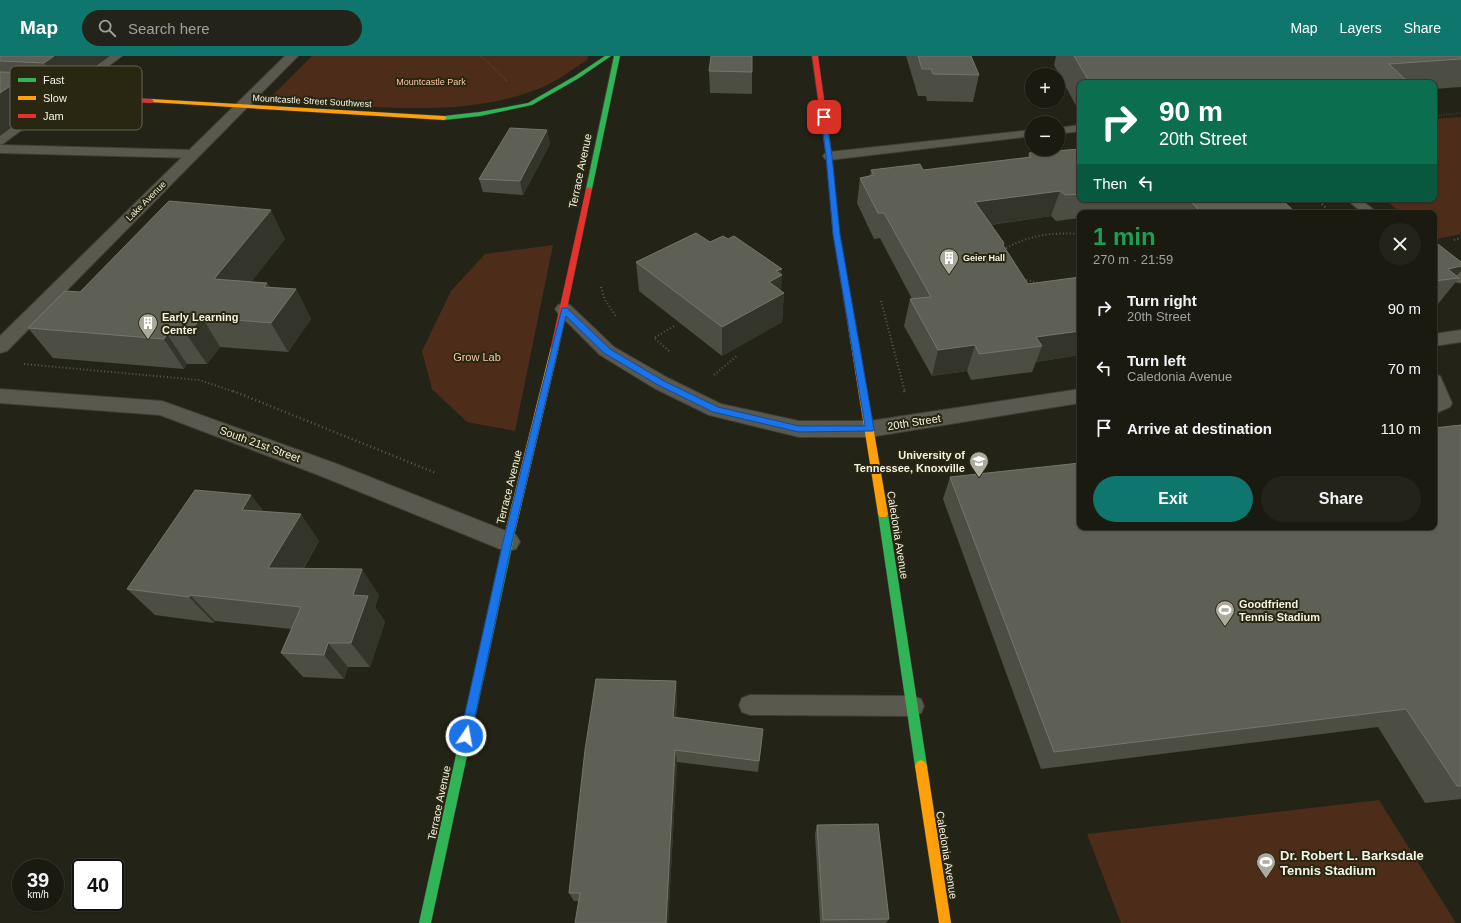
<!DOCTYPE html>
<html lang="en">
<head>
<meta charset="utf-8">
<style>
	body { margin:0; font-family:Helvetica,sans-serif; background:#23231a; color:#f1f3f6; height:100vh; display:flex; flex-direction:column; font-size:15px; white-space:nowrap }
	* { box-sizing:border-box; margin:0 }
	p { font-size:13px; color:#9fa19f }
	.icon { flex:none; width:22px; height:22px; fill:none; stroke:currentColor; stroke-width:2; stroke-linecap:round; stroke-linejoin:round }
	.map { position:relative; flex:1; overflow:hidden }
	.sheet { position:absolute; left:1077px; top:154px; width:360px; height:320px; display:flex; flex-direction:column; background:#1a1a11; border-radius:8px; box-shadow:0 1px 3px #0004,0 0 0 1px #383831 }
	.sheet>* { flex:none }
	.guide { position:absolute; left:1077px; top:24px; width:360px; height:122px; border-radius:8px; box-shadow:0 1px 3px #0004,0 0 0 1px #383831; background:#0b6e4f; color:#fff; overflow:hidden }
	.buttons { position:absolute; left:1025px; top:12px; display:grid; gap:8px }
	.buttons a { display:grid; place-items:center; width:40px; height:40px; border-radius:50%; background:#1a1a11; box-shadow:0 1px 3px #0004,0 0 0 1px #383831; font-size:20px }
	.speed { position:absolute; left:12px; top:803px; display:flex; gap:8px; font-size:20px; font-weight:700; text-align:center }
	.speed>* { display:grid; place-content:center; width:52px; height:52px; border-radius:50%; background:#1a1a11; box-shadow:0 1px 3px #0004,0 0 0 1px #383831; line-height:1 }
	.speed small { font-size:10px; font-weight:400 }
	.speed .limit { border:2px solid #111; border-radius:6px; background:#fff; color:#111 }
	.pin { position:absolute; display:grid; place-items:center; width:34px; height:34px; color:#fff; margin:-17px; border-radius:8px; box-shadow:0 2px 6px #0006 }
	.me { position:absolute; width:44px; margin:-22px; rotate:12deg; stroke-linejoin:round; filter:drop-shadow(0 0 3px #0008) }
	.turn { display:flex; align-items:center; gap:14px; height:84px; padding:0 16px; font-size:18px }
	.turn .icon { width:52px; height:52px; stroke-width:2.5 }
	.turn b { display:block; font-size:28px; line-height:34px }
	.then { display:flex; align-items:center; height:38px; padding:0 16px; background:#0003; gap:8px; font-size:15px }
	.round { display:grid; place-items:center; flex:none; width:42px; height:42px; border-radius:21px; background:#23231a }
	.overview { display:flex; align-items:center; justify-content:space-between; height:68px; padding:0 16px }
	h1 { font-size:24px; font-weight:700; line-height:30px; color:#1e9e55 }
	.primary-button { display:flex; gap:8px; margin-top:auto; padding:8px 16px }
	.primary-button a { flex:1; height:46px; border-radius:24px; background:#0f766e; color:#fff; font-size:16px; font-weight:700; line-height:46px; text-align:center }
	.primary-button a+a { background:#23231a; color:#f1f3f6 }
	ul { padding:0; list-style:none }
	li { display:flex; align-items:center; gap:12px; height:60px; padding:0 16px }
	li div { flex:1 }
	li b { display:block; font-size:15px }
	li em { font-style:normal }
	header { display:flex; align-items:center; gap:24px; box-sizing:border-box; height:56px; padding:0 20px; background:#0f766e; color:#fff }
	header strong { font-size:19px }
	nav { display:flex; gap:22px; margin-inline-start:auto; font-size:14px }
	.search { width:280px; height:36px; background:#23231a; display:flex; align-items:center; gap:10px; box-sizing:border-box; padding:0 14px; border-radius:22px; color:#9fa19f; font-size:15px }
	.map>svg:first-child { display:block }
	.green { fill:#4d2d1a }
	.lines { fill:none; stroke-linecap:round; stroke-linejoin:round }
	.lane-casing { stroke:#3e3e35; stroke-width:2 }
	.street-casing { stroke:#3e3e35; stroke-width:2 }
	.fast-casing { stroke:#3e3e35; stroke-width:1 }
	.slow-casing { stroke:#3e3e35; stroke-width:1 }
	.jam-casing { stroke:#3e3e35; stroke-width:1 }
	.path-far2 { stroke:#5b5b52; stroke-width:1.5; stroke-dasharray:0.5 2; stroke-linecap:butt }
	.path-far1 { stroke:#5b5b52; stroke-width:2; stroke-dasharray:1 2.5; stroke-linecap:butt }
	.path { stroke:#5b5b52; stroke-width:2.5; stroke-dasharray:1 3; stroke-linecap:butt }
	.lane { fill:#5a5950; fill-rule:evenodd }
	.street { fill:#5a5950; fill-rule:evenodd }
	.fast { fill:#30b455; fill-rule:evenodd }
	.slow { fill:#ff9f0a; fill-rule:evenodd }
	.jam { fill:#e5322d; fill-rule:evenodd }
	.wall { fill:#4c4d43 }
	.shaded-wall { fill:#34352a }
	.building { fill:#5e5f55; stroke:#75766b }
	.route { fill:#1a73e8; stroke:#114b97 }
	.labels { text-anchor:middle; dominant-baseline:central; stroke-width:4; stroke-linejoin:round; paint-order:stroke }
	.far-park-label { font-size:9px; fill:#fdc5a9; stroke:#292711 }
	.far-street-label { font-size:9px; fill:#f4f3e5; stroke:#292711 }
	.far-poi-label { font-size:9px; font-weight:bold; fill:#f4f3e5; stroke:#292711; text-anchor:start }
	.street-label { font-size:11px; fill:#f4f3e5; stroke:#292711 }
	.poi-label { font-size:11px; font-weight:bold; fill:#f4f3e5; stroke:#292711; text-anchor:start }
	.park-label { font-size:11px; fill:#fdc5a9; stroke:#292711 }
	.near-poi-label { font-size:13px; font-weight:bold; fill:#f4f3e5; stroke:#292711; text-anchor:start }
	.key { fill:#292711; stroke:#666451; stroke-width:1 }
	.key-label { font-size:11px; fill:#f4f3e5 }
</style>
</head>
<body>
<header>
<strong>Map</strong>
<div class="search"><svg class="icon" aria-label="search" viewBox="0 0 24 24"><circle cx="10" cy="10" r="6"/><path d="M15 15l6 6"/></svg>Search here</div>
<nav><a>Map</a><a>Layers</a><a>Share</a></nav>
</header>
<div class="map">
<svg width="1461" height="867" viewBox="0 0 1461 867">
	<rect width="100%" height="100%" fill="#232317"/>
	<g class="green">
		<path d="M312,0H588L587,4C571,14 554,28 535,34C478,56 416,53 355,50C328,49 301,48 274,41V38Z"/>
		<path d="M1461,61V178L1437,183L1434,181V157H1402L1384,143H1434V63Z"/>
		<path d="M553,189L515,375L467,366L432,333L422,295L451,235L485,198Z"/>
		<path d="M1379,744L1456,867H1121L1087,778Z"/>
	</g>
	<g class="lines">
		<g class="lane-casing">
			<g id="lane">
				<path d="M110,0H122L4,87L0,89V80Z"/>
				<path d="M1080,69V75L1058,78V72Z"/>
				<path d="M1032,74V80L829,104L825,103L823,100L825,97L829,96Z"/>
				<path d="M0,89L193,94L197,95L199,98L197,101L193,102L0,97Z"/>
				<path d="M1346,143H1360L1378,157H1363Z"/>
				<path d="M1434,200L1439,201L1461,216V227L1456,226L1434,210Z"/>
				<path d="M1434,318L1440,320L1452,347L1450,351L1434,358Z"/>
				<path d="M750,639L913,640L921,643L924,650L921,657L913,660L750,659L742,656L739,649L742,642Z"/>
			</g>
		</g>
		<g class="street-casing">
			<g id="street">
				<path d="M285,0H298L7,295L0,297V280Z"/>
				<path d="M564,247L570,249L614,291L668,322L721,348L799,365H870L1080,333V347L870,381H799L709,359L654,332L600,299L558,257L555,253L558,249Z"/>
				<path d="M1461,274V286L1434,290V278Z"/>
				<path d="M0,333L162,345L337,408L516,479L520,486L516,493L508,495L500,493L321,420L160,359L0,347Z"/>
			</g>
		</g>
		<g class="fast-casing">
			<g id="fast">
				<path d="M605,0H611L579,22L532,49L480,60L444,64L441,62L444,60L480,56L528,47L575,20Z"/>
				<path d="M614,0H620L592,133L589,135L586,133Z"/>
				<path d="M883,454L886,455L888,458L927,710L925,714L921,716L917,714L915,710L878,458L880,455Z"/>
				<path d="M511,468L514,469L516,472L431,867H419L506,472L508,469Z"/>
			</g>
		</g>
		<g class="slow-casing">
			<g id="slow">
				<path d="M151,43L444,60L447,62L444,64L149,46L148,45Z"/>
				<path d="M849,268H855L856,270L888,458L886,461H880L878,458L848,270Z"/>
				<path d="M555,288L559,291L516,472L514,475H508L506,472L551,291Z"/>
				<path d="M921,704L925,706L927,710L951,867H939L915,710L917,706Z"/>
			</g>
		</g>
		<g class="jam-casing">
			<g id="jam">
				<path d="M812,0H818L832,100L839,178L856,270L852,272L848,270L833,178L826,100Z"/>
				<path d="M0,34L151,43L154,45L151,47L0,38Z"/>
				<path d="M589,131L592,133L559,291L555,294L551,291L586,133Z"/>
			</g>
		</g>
		<g class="path-far2">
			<path d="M481,0L508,26"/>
			<path d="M1434,60L1461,57"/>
			<path d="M1316,143L1323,149"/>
			<path d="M1281,146L1286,143"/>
		</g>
		<g class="path-far1">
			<path d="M1322,148L1326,152"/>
			<path d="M1454,184L1461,182"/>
			<path d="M1003,194C1028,179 1051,176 1080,178"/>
			<path d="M1023,223L1038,227"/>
			<path d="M601,231L605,244L616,260"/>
			<path d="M881,245L905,336"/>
			<path d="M669,295L654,282L674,270"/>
			<path d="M24,308L199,324L235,336"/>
			<path d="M714,319L738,299"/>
		</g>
		<g class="path">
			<path d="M233,335L436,417"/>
			<path d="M904,335L905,337"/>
		</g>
		<use href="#lane" class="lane"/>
		<use href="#street" class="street"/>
		<use href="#fast" class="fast"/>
		<use href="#slow" class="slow"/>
		<use href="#jam" class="jam"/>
	</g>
	<g class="wall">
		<path d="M0,0H107L61,34L39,33L47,44L0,78Z"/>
		<path d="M752,0V38L710,37L709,15Z"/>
		<path d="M906,0H971L979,19L973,46L927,45L926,40H918Z"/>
		<path d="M1056,0H1461V31L1434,33V27H1080V57L1054,9Z"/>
		<path d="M547,74L550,88L523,139L483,136L479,123Z"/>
		<path d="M1080,93V143H1281L1296,157H1165L1161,153L1126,157H1080V162L1056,165L1051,160L991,169L1003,190L1028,228L1080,221V299L1036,306L1032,316L971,324L967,315L932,320L904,270L910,243H912L880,182L874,183L857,147L860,122L870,120L871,114H923L1028,102L1029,97Z"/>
		<path d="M285,183L251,226L267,227L270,231L296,233L311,263L288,296L220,291L207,308H187L184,313L53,302L28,272L80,236Z"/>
		<path d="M728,183L781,218V235L784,237L782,266L722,300L639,235L636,206L710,186Z"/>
		<path d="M1434,185L1457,220L1459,222L1438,248H1434Z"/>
		<path d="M1461,369V743L1425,747L1378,671L1041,713L943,443L950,421Z"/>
		<path d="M251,439L263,455L319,485L304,512L379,539L375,551L385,566L370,611H348L344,623L303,621L281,597L291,573L215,565L214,567L155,559L127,533Z"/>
		<path d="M677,638L676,662L762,685L758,716L677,706L668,867H575L579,845H574L569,837Z"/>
		<path d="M817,769L889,863L886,867H820L815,778Z"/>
	</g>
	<g class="shaded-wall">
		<path d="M54,0H107L61,34L44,7Z"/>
		<path d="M29,17L47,44L0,78V37Z"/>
		<path d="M547,74L550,88L523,139L520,125Z"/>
		<path d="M1060,135L1051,160L968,172L975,146Z"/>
		<path d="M271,154L285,183L231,252L214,223Z"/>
		<path d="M1461,210V215L1454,222L1448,213Z"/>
		<path d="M782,213L781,219H782L781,238L784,237L782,266L722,300V271L769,226L776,215Z"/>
		<path d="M267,227L281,253L296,233L311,263L288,296L271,267L264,231Z"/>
		<path d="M202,261L220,291L207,308L187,279Z"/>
		<path d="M1080,275V299L1036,306L1042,290L1036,281Z"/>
		<path d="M167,278L187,308L184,313L164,283Z"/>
		<path d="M975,289L967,315L932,320L938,294Z"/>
		<path d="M251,439L271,467L242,454Z"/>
		<path d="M301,458L319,485L288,538L268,512Z"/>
		<path d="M362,513L379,539L375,551L385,566L370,611L351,587L353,539Z"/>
		<path d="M190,539L215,565L214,567L189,541Z"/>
		<path d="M328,587L348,611L344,623L324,599Z"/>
		<path d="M676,625L677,638L675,674L673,661Z"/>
		<path d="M763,673L762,685L758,716L759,705Z"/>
		<path d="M675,694L677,706L668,867H666Z"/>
	</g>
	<g class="building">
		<path d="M0,0H54L44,7L0,5Z"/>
		<path d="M711,0H752V16L709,15Z"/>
		<path d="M918,0H971L979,19L933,18L931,13H922Z"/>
		<path d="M1074,0H1461V3L1389,8L1408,26L1394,27H1090Z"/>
		<path d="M0,16L29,17L0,37Z"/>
		<path d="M510,72L547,74L520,125L479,123Z"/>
		<path d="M1080,93V138L1065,139L1060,135L975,146L1004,187L1003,189L1028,228L1080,221V275L1036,281L1042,290L979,298L975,289L938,294L910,243L931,241L884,157H878L860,122L874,119L871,114L920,108L923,114L1031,101L1029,97Z"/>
		<path d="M1188,143H1281L1296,157H1202Z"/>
		<path d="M169,145L271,154L214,223L267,227L264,231L296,233L271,267L202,261L187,279L167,278L164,283L28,272L65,235L80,236Z"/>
		<path d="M696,177L710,186L723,180L728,183L734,180L782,213L776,215L782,219L769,226L784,237L722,271L636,206Z"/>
		<path d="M1434,185L1461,206V210L1448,213L1459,222L1434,225Z"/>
		<path d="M1461,369V730H1457L1406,653L1054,696L950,421L1080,407V471H1434V372Z"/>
		<path d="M195,434L251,439L242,454L301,458L268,512L362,513L353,539L368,540L351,587H328L324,599L281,597L301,551L190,539L189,541L127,533Z"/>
		<path d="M596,623L676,625L673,661L763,673L759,705L675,694L666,867H575L580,837H569L585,694Z"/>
		<path d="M878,768L889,863L823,864L817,769Z"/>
	</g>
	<path class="route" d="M824,59L826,61L832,100L840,178L874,373L873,375L799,376L713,356L658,329L604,297L566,260L512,486L471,680L470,684L466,686L462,684L460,680L503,486L562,252H567L610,293L664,325L718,351L799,370H865L833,178L826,100L821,61Z"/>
	<defs>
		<g id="building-pin" transform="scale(1)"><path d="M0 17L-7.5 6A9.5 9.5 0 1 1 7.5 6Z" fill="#abaa9d" stroke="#292711"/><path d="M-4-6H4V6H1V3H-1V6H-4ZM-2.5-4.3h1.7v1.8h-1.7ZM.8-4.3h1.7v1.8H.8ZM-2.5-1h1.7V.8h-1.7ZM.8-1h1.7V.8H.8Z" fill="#fff"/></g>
		<g id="university-pin" transform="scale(1)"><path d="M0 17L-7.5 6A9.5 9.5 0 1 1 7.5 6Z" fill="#abaa9d" stroke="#292711"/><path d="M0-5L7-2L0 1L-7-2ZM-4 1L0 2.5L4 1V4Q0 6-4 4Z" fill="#fff"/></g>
		<g id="stadium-pin" transform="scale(1)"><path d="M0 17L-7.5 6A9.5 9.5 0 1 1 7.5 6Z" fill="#abaa9d" stroke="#292711"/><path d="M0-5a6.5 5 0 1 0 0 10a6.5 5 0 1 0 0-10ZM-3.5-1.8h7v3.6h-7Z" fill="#fff"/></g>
	</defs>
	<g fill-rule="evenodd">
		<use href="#building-pin" x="949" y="202"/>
		<use href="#building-pin" x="148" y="267"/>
		<use href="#university-pin" x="979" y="405"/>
		<use href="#stadium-pin" x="1225" y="554"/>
		<use href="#stadium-pin" x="1266" y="806"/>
	</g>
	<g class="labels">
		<g class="far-park-label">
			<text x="431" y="26">Mountcastle Park</text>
		</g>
		<g class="far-street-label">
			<text transform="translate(312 45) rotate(3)">Mountcastle Street Southwest</text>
			<text transform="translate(146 145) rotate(-45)">Lake Avenue</text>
		</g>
		<g class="far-poi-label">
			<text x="963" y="202">Geier Hall</text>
		</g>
		<g class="street-label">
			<text transform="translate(580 115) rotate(-78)">Terrace Avenue</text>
			<text transform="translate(914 366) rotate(-9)">20th Street</text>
			<text transform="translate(260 388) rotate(20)">South 21st Street</text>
			<text transform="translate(509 431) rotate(-76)">Terrace Avenue</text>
			<text transform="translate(898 479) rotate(81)">Caledonia Avenue</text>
			<text transform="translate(439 747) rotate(-78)">Terrace Avenue</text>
			<text transform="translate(947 799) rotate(81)">Caledonia Avenue</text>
		</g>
		<g class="poi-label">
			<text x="162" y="261">Early Learning<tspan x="162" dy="13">Center</tspan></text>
			<text x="965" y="399" text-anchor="end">University of<tspan x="965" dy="13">Tennessee, Knoxville</tspan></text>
			<text x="1239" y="548">Goodfriend<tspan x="1239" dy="13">Tennis Stadium</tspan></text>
		</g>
		<g class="park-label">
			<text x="477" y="301">Grow Lab</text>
		</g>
		<g class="near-poi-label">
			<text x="1280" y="799">Dr. Robert L. Barksdale<tspan x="1280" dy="15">Tennis Stadium</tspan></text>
		</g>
	</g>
	<rect x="10" y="10" width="132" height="64" rx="6" class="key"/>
	<rect x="18" y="22" width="18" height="4" fill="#30b455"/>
	<rect x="18" y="40" width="18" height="4" fill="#ff9f0a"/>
	<rect x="18" y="58" width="18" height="4" fill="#e5322d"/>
	<g class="key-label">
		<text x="43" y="28">Fast</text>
		<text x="43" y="46">Slow</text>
		<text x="43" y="64">Jam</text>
	</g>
</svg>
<div class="buttons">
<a>+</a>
<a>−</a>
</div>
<div class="speed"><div>39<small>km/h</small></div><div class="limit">40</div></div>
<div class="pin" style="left:824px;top:61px;background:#d93025"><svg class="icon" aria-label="arrive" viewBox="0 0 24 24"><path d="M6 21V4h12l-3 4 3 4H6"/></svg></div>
<svg class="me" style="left:466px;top:680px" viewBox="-20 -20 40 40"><circle r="17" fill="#1a73e8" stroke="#fff" stroke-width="3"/><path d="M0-11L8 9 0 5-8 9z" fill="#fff"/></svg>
<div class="guide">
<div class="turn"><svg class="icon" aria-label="right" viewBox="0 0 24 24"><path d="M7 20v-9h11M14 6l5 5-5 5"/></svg><div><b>90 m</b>20th Street</div></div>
<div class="then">Then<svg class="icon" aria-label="left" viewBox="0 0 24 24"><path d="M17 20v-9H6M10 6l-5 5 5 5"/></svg></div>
</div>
<section class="sheet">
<div class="overview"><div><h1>1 min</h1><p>270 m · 21:59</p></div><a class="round"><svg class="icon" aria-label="close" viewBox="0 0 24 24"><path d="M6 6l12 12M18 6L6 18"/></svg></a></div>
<ul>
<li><svg class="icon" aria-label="right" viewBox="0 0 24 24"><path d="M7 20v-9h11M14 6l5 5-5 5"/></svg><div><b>Turn right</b><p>20th Street</p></div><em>90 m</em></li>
<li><svg class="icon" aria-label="left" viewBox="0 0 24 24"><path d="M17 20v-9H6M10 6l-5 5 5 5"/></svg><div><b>Turn left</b><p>Caledonia Avenue</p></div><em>70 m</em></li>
<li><svg class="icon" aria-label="arrive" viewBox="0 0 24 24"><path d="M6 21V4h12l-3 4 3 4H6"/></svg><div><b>Arrive at destination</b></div><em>110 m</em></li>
</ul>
<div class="primary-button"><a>Exit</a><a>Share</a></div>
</section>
</div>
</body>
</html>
